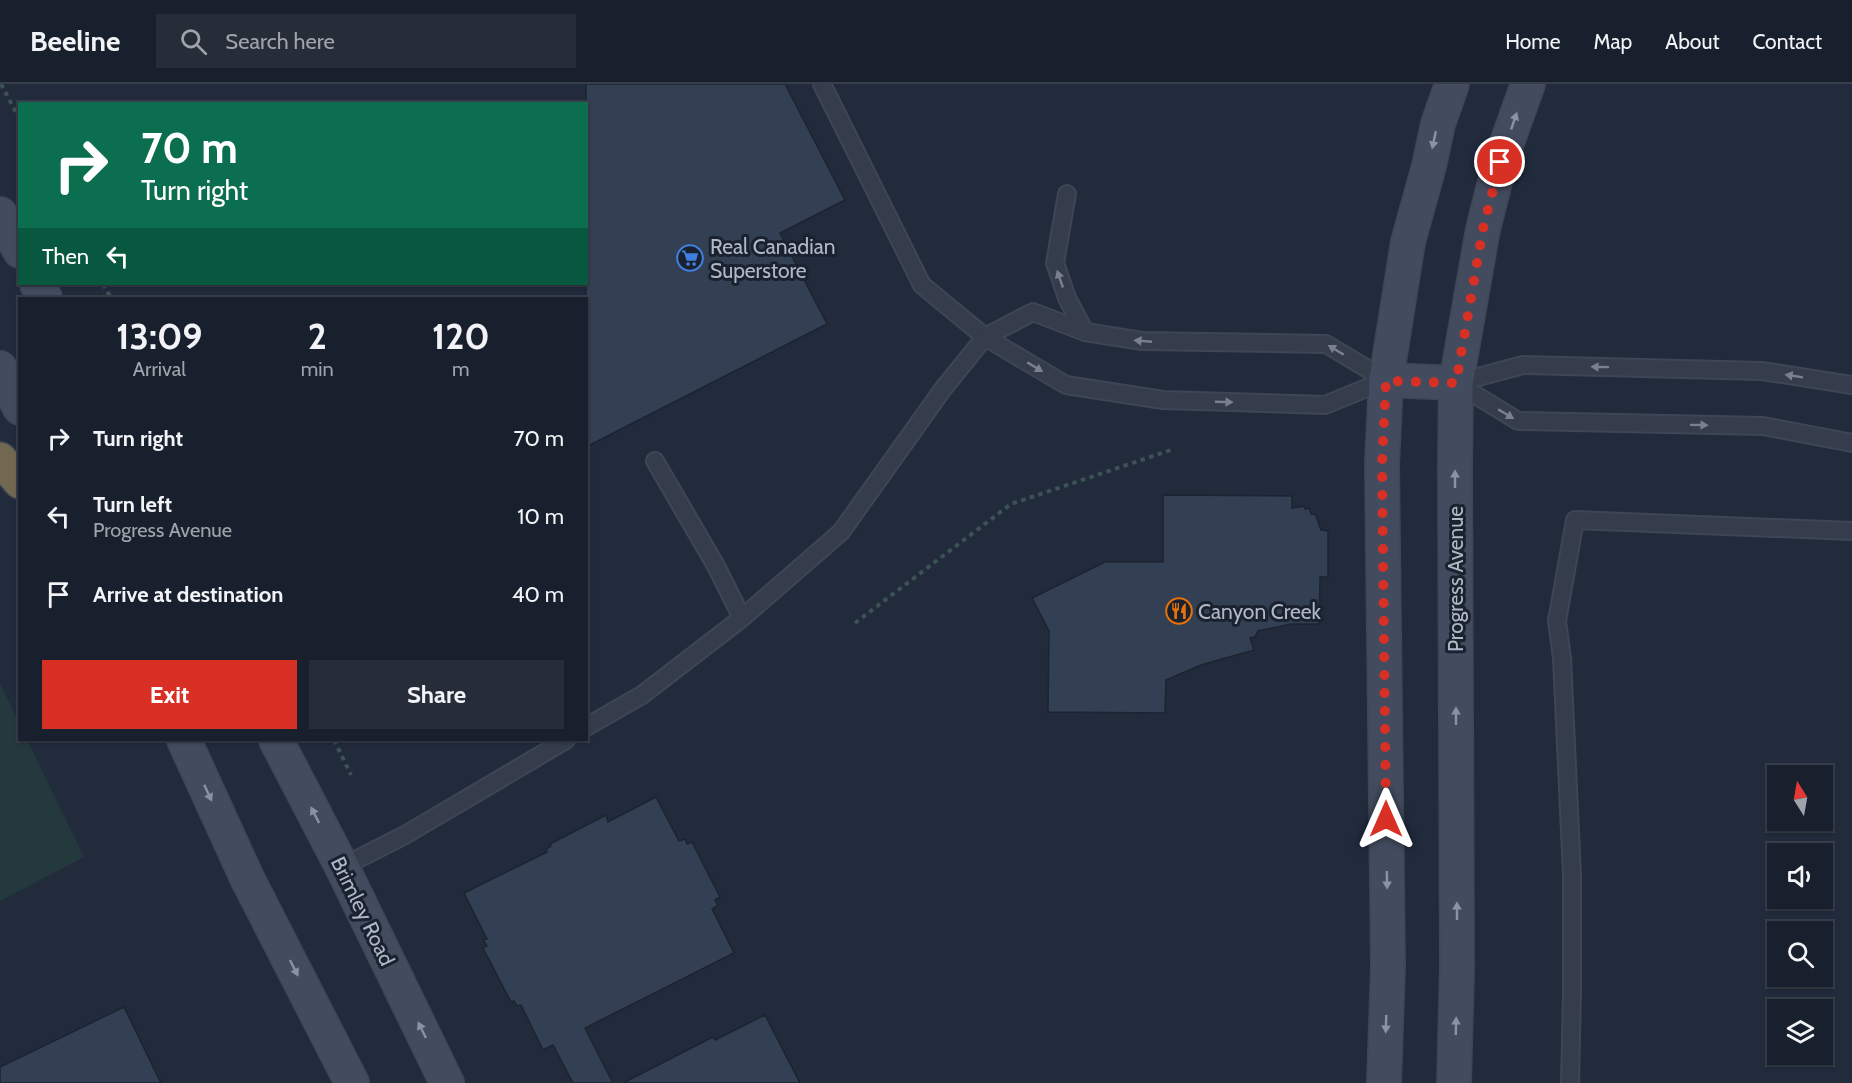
<!DOCTYPE html>
<html lang="en">
<head>
<meta charset="utf-8">
<style>
	body { margin:0; font-family:Cabin,sans-serif; background:#262d39; color:#f1f3f6; height:100vh; display:flex; flex-direction:column; font-size:22px; white-space:nowrap }
	* { box-sizing:border-box; margin:0 }
	p { font-size:20px; color:#9fa3aa }
	.icon { flex:none; width:33px; height:33px; fill:none; stroke:currentColor; stroke-width:2; stroke-linecap:round; stroke-linejoin:round }
	.map { position:relative; flex:1; overflow:hidden }
	.sheet { position:absolute; left:18px; top:213px; width:570px; height:444px; display:flex; flex-direction:column; background:#19202d; border-radius:0px; box-shadow:0 2px 4px #0004,0 0 0 2px #373e49 }
	.sheet>* { flex:none }
	.top-card { position:absolute; left:18px; top:18px; width:570px; height:183px; border-radius:0px; box-shadow:0 2px 4px #0004,0 0 0 2px #373e49; background:#0b6e4f; color:#fff; overflow:hidden }
	.needle { width:39px; rotate:349deg }
	.controls { position:absolute; left:1767px; top:681px; display:grid; gap:12px }
	.controls a { display:grid; place-items:center; width:66px; height:66px; border-radius:0px; background:#19202d; box-shadow:0 2px 4px #0004,0 0 0 2px #373e49; font-size:30px }
	.pin { position:absolute; display:grid; place-items:center; width:51px; height:51px; color:#fff; margin:-26px; border:3px solid #fff; border-radius:50%; box-shadow:0 2px 6px #0007 }
	.me { position:absolute; width:66px; margin:-33px; rotate:0deg; stroke-linejoin:round; filter:drop-shadow(0 0 4px #0008) }
	.turn { display:flex; align-items:center; gap:21px; height:126px; padding:0 24px; font-size:27px }
	.turn .icon { width:78px; height:78px; stroke-width:2.5 }
	.turn b { display:block; font-size:42px; line-height:51px }
	.then { display:flex; align-items:center; height:57px; padding:0 24px; background:#0003; gap:12px; font-size:22px }
	.eta { display:flex; justify-content:space-evenly; align-items:center; height:102px; text-align:center }
	.eta b { font-size:36px; font-weight:700; line-height:42px }
	.cta { display:flex; gap:12px; margin-top:auto; padding:12px 24px }
	.cta a { flex:1; height:69px; border-radius:0px; background:#d93025; color:#fff; font-size:24px; font-weight:700; line-height:69px; text-align:center }
	.cta a+a { background:#262d39; color:#f1f3f6 }
	ul { padding:0; list-style:none }
	li { display:flex; align-items:center; gap:18px; height:78px; padding:0 24px }
	li div { flex:1 }
	li b { display:block; font-size:22px }
	li em { font-style:normal }
	header { display:flex; align-items:center; gap:36px; box-sizing:border-box; height:84px; padding:0 30px; background:#19202d; border-bottom:2px solid #373e49 }
	header strong { font-size:28px }
	nav { display:flex; gap:33px; margin-inline-start:auto; font-size:21px }
	.search { width:420px; height:54px; background:#262d39; display:flex; align-items:center; gap:15px; box-sizing:border-box; padding:0 21px; border-radius:0px; color:#9fa3aa; font-size:22px }
	.map>svg:first-child { display:block }
	.green { fill:#23393d }
	.building { fill:#333f52; stroke:#1c2432; stroke-width:1.5 }
	.lines { fill:none; stroke-linecap:round; stroke-linejoin:round }
	.service-casing { stroke:#3e4655; stroke-width:20 }
	.secondary-casing { stroke:#3e4655; stroke-width:36 }
	.motorway-casing { stroke:#3d4553; stroke-width:36 }
	.path { stroke:#3c5255; stroke-width:4; stroke-dasharray:4.5 4.5; stroke-linecap:butt }
	.service { stroke:#353d4c; stroke-width:16 }
	.secondary { stroke:#434c5f; stroke-width:33 }
	.motorway { stroke:#726751; stroke-width:33 }
	.oneway { fill:#8a92a3 }
	.oneway2 { fill:#798190 }
	.route { stroke:#d93025; stroke-width:10; stroke-dasharray:0 18 }
	.labels { text-anchor:middle; dominant-baseline:central; stroke-width:6; stroke-linejoin:round; paint-order:stroke }
	.poi-label { font-size:21px; fill:#b0b8c8; stroke:#1a2230; text-anchor:start }
	.street-label { font-size:21px; fill:#b0b8c8; stroke:#1a2230 }
</style>
</head>
<body>
<header>
<strong>Beeline</strong>
<div class="search"><svg class="icon" aria-label="search" viewBox="0 0 24 24"><circle cx="10" cy="10" r="6"/><path d="M15 15l6 6"/></svg>Search here</div>
<nav><a>Home</a><a>Map</a><a>About</a><a>Contact</a></nav>
</header>
<div class="map">
<svg width="1852" height="999" viewBox="0 0 1852 999">
	<rect width="100%" height="100%" fill="#212b3c"/>
	<path class="green" d="M0,599L19,639L20,656H27L84,773L0,817Z"/>
	<g class="building">
		<path d="M586,0H785L845,116L780,149L827,240L586,363Z"/>
		<path d="M1163,411L1292,412V424L1304,422L1305,425L1309,424L1311,430H1315L1316,432L1321,446L1328,447V493H1320L1319,540H1291L1258,547L1255,553L1250,554L1254,566L1201,581L1166,596L1165,629L1048,628L1049,547L1032,514L1105,478H1163Z"/>
		<path d="M656,713L679,757L685,755L687,760L692,758L720,813L715,816L718,821L712,825L734,869L585,944L613,999H573L553,961L543,966L521,921L517,922L514,917L511,918L483,864L487,862L483,856L487,855L464,809L547,768L546,765L551,762L550,760L606,731L608,738Z"/>
		<path d="M124,923L161,999H0V983Z"/>
		<path d="M765,931L800,999H623L713,953L715,956Z"/>
	</g>
	<g class="lines">
		<g class="service-casing">
			<g id="service">
				<path d="M822,0L922,201L985,253L1066,301L1163,316L1325,321L1386,296"/>
				<path d="M1067,110L1055,179L1067,214L1085,248"/>
				<path d="M1456,299L1518,337L1763,342L1852,359"/>
				<path d="M1456,299L1523,281L1762,287L1852,301"/>
				<path d="M655,377L716,482L742,534"/>
				<path d="M586,643L642,611L742,534L841,448L943,305L985,253L1033,228L1085,248L1142,257L1326,260L1386,296"/>
				<path d="M342,783L405,751L566,656"/>
				<path d="M1570,999L1572,906V791L1562,574L1557,537L1575,436L1852,447"/>
			</g>
		</g>
		<g class="secondary-casing">
			<g id="secondary">
				<path d="M0,130L20,167"/>
				<path d="M37,200L45,214"/>
				<path d="M0,284L20,324"/>
				<path d="M1386,296L1456,299"/>
				<path d="M184,656L247,794L352,999"/>
				<path d="M276,656L342,783L447,999"/>
				<path d="M1384,999L1388,882L1382,380L1386,296L1408,158L1429,82L1438,40L1452,0"/>
				<path d="M1454,999L1457,885L1455,383L1456,299L1483,145L1500,78L1528,0"/>
			</g>
		</g>
		<g class="motorway-casing">
			<path id="motorway" d="M0,375L20,398"/>
		</g>
		<g class="path">
			<path d="M1,0L20,36"/>
			<path d="M103,200L111,214"/>
			<path d="M855,539L1011,420L1171,366"/>
			<path d="M334,656L351,691"/>
		</g>
		<use href="#service" class="service"/>
		<use href="#secondary" class="secondary"/>
		<use href="#motorway" class="motorway"/>
	</g>
	<defs><path id="oneway-solid" d="M-6-.8H1V-3.2L6.5 0L1 3.2V.8H-6Z" transform="scale(1.5)"/></defs>
	<g class="oneway">
		<use href="#oneway-solid" transform="translate(1514 37) rotate(-71)"/>
		<use href="#oneway-solid" transform="translate(1434 56) rotate(102)"/>
		<use href="#oneway-solid" transform="translate(1455 395) rotate(-90)"/>
		<use href="#oneway-solid" transform="translate(1456 632) rotate(-90)"/>
		<use href="#oneway-solid" transform="translate(208 709) rotate(65)"/>
		<use href="#oneway-solid" transform="translate(315 731) rotate(-117)"/>
		<use href="#oneway-solid" transform="translate(1387 796) rotate(89)"/>
		<use href="#oneway-solid" transform="translate(1457 827) rotate(-90)"/>
		<use href="#oneway-solid" transform="translate(294 884) rotate(63)"/>
		<use href="#oneway-solid" transform="translate(1386 940) rotate(92)"/>
		<use href="#oneway-solid" transform="translate(1456 942) rotate(-89)"/>
		<use href="#oneway-solid" transform="translate(422 946) rotate(-116)"/>
	</g>
	<g class="oneway2">
		<use href="#oneway-solid" transform="translate(1060 195) rotate(-109)"/>
		<use href="#oneway-solid" transform="translate(1143 257) rotate(-175)"/>
		<use href="#oneway-solid" transform="translate(1336 266) rotate(-149)"/>
		<use href="#oneway-solid" transform="translate(1035 283) rotate(31)"/>
		<use href="#oneway-solid" transform="translate(1600 283) rotate(-179)"/>
		<use href="#oneway-solid" transform="translate(1794 292) rotate(-171)"/>
		<use href="#oneway-solid" transform="translate(1224 318) rotate(2)"/>
		<use href="#oneway-solid" transform="translate(1506 330) rotate(31)"/>
		<use href="#oneway-solid" transform="translate(1699 341) rotate(1)"/>
	</g>
	<g class="lines">
		<path class="route" d="M1386,735L1382,380L1386,297L1456,299L1483,145L1500,78"/>
	</g>
	<defs>
		<g id="supermarket-ring" transform="scale(1.35)"><circle r="9.5" fill="#1a2230" stroke="#3f7fe0" stroke-width="1.5"/><path d="M-6-5.5h2.5l.6 2H6L4.5 2H-2.5L-4.4-4H-6ZM-1.5 3.2a1.3 1.3 0 1 0 .1 0ZM3 3.2a1.3 1.3 0 1 0 .1 0Z" fill="#3f7fe0"/></g>
		<g id="restaurant-ring" transform="scale(1.35)"><circle r="9.5" fill="#1a2230" stroke="#e8710a" stroke-width="1.5"/><path d="M-5-6h1v4h1v-4h1v4h1v-4h1v5L-1.5 .5V6h-2V.5L-5-1ZM5-6V6H3V1.5H1.5Q1.5-4 5-6Z" fill="#e8710a"/></g>
	</defs>
	<g fill-rule="evenodd">
		<use href="#supermarket-ring" x="690" y="174"/>
		<use href="#restaurant-ring" x="1179" y="527"/>
	</g>
	<g class="labels">
		<g class="poi-label">
			<text x="710" y="162">Real Canadian<tspan x="710" dy="24">Superstore</tspan></text>
			<text x="1198" y="527">Canyon Creek</text>
		</g>
		<g class="street-label">
			<text transform="translate(1455 495) rotate(-90)">Progress Avenue</text>
			<text transform="translate(363 827) rotate(64)">Brimley Road</text>
		</g>
	</g>
</svg>
<div class="controls">
<a><svg class="needle" viewBox="-14 -14 28 28"><path d="M0-13l5 13h-10z" fill="#e53935"/><path d="M0 13l5-13h-10z" fill="#9fa3aa"/></svg></a>
<a><svg class="icon" aria-label="sound" viewBox="0 0 24 24"><path d="M4 9h4l5-4v14l-5-4H4zM17 9q2 3 0 6"/></svg></a>
<a><svg class="icon" aria-label="search" viewBox="0 0 24 24"><circle cx="10" cy="10" r="6"/><path d="M15 15l6 6"/></svg></a>
<a><svg class="icon" aria-label="layers" viewBox="0 0 24 24"><path d="M12 4l9 5-9 5-9-5zM3 14l9 5 9-5"/></svg></a>
</div>
<div class="pin" style="left:1500px;top:78px;background:#d93025"><svg class="icon" aria-label="arrive" viewBox="0 0 24 24"><path d="M6 21V4h12l-3 4 3 4H6"/></svg></div>
<svg class="me" style="left:1386px;top:735px" viewBox="-20 -20 40 40"><path d="M0-17L14 15 0 8-14 15z" fill="#d93025" stroke="#fff" stroke-width="4"/></svg>
<div class="top-card">
<div class="turn"><svg class="icon" aria-label="right" viewBox="0 0 24 24"><path d="M7 20v-9h11M14 6l5 5-5 5"/></svg><div><b>70 m</b>Turn right</div></div>
<div class="then">Then<svg class="icon" aria-label="left" viewBox="0 0 24 24"><path d="M17 20v-9H6M10 6l-5 5 5 5"/></svg></div>
</div>
<section class="sheet">
<div class="eta">
<div><b>13:09</b><p>Arrival</p></div>
<div><b>2</b><p>min</p></div>
<div><b>120</b><p>m</p></div>
</div>
<ul>
<li><svg class="icon" aria-label="right" viewBox="0 0 24 24"><path d="M7 20v-9h11M14 6l5 5-5 5"/></svg><div><b>Turn right</b></div><em>70 m</em></li>
<li><svg class="icon" aria-label="left" viewBox="0 0 24 24"><path d="M17 20v-9H6M10 6l-5 5 5 5"/></svg><div><b>Turn left</b><p>Progress Avenue</p></div><em>10 m</em></li>
<li><svg class="icon" aria-label="arrive" viewBox="0 0 24 24"><path d="M6 21V4h12l-3 4 3 4H6"/></svg><div><b>Arrive at destination</b></div><em>40 m</em></li>
</ul>
<div class="cta"><a>Exit</a><a>Share</a></div>
</section>
</div>
</body>
</html>
